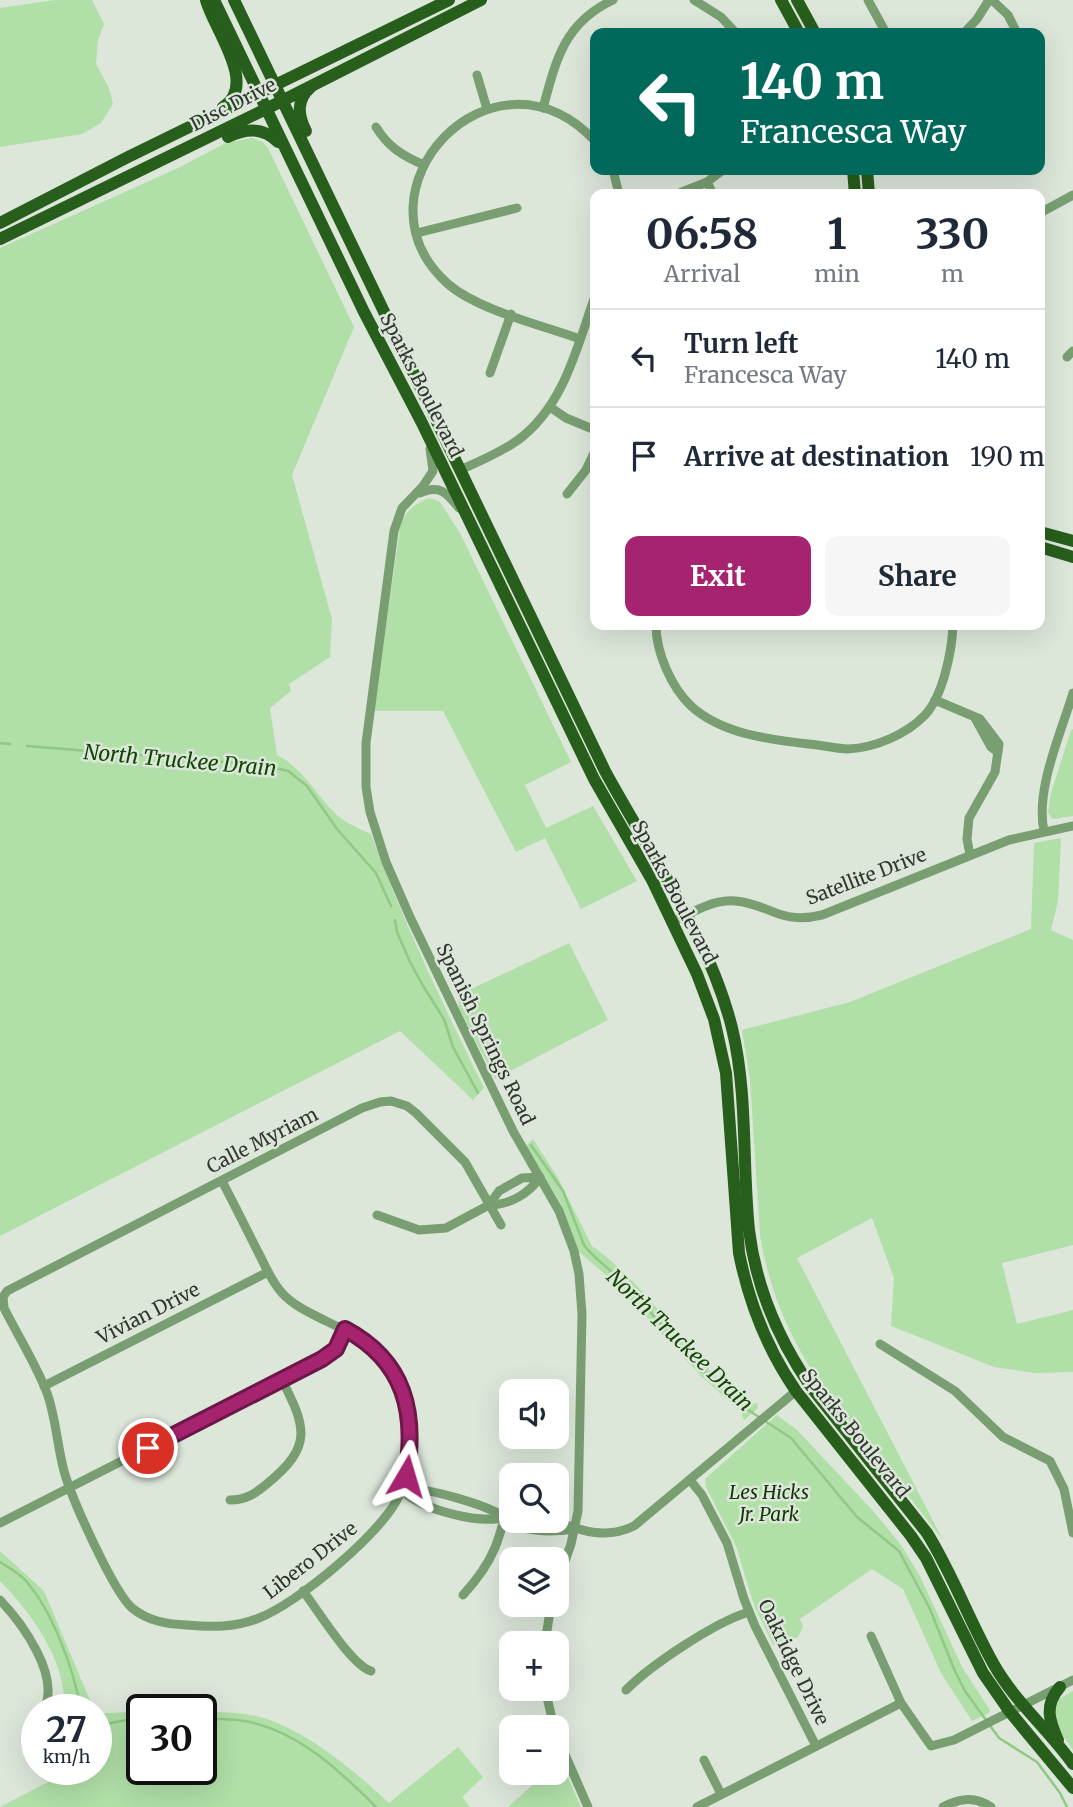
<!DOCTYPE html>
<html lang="en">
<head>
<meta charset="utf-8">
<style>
	body { margin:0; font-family:Merriweather,serif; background:#f6f6f7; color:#1f2937; height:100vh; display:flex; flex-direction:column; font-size:26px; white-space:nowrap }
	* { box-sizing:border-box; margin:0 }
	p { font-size:23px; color:#747a83 }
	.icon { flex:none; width:38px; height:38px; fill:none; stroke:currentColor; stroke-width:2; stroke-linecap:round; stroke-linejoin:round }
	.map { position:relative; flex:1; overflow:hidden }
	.panel { position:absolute; left:590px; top:189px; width:455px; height:441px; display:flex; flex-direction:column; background:#fff; border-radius:14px; box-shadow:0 7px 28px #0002 }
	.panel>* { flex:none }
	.top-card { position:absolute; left:590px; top:28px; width:455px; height:147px; border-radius:14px; box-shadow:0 7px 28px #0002; background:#00695c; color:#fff; overflow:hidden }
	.fabs { position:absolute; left:499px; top:1379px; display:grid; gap:14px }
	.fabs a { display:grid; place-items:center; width:70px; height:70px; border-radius:14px; background:#fff; box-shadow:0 7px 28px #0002; font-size:35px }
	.speed { position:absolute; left:21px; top:1694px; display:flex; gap:14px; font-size:35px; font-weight:700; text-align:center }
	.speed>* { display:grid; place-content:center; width:91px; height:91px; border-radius:50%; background:#fff; box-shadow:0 7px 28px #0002; line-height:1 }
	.speed small { font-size:18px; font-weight:400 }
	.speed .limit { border:4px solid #111; border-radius:10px; background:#fff; color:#111 }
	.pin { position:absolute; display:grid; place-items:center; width:60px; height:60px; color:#fff; margin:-30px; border:4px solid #fff; border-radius:50%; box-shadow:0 2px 7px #0007 }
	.me { position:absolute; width:77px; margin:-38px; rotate:7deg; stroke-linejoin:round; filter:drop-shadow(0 0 5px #0008) }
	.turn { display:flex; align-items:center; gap:24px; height:147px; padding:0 35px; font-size:32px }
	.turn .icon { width:91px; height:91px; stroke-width:2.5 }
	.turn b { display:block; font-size:49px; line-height:60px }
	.eta { display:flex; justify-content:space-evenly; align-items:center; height:119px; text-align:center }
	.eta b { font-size:42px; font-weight:700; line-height:49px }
	.cta { display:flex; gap:14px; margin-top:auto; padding:14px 35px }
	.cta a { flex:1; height:80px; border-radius:14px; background:#a6236f; color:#fff; font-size:28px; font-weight:700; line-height:80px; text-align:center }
	.cta a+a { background:#f6f6f7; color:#1f2937 }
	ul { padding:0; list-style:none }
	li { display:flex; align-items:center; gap:21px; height:98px; padding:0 35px; border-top:2px solid #e0e1e3 }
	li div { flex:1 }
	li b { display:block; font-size:26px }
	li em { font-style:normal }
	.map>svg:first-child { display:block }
	.green { fill:#b0dfa7 }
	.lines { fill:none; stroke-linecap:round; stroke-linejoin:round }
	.stream { stroke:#91c886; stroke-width:2.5 }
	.minor { stroke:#799e72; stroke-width:9 }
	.major { stroke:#275e1c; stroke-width:12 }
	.route-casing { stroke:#6c1748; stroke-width:18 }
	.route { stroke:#a6236f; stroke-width:12 }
	.labels { text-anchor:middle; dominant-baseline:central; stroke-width:5; stroke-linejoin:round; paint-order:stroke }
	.street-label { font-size:19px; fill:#323631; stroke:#dce7da }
	.park-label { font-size:19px; font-style:italic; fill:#113609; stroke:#dce7da }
	.water-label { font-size:21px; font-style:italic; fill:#114703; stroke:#dce7da }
</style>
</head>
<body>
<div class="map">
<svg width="1073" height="1807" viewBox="0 0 1073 1807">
	<rect width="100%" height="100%" fill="#dce7da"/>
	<g class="green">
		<path d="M55,0H92L104,24L98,40L96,64L109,88L113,104L101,123L82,134L0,147V8Z"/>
		<path d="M252,138L263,142L268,148L354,327L292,475L332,619L330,657L289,684L291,691L270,708L277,755C304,769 315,794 336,814C345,823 360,829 371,834C403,921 443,1005 484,1088L473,1100L400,1031L0,1236V248L176,169L226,143Z"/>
		<path d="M429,498L440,502L460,533L571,762L525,785L546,828L593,806L637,881L581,909L545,838L516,852L443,711H374L400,528C405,511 413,505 429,498Z"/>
		<path d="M1073,729V816L1052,819L1048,812L1051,793L1071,730Z"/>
		<path d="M1061,838L1058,901L1051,930L1073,940V1245L1002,1263L1017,1324L1073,1310V1372L1035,1373L994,1367L891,1326L894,1278L872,1218L797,1258L943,1540L820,1383C789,1337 769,1290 760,1235L750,1079L742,1030L850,1002L1031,929L1034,843Z"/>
		<path d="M569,943L608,1020L495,1079L459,1008L458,999L471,989Z"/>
		<path d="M533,1139L558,1178L592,1246C651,1287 691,1361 747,1405L758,1403L757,1409L744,1420L741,1412L702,1377L613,1281L578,1251L560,1202L526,1146Z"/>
		<path d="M777,1415L797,1430L875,1513L901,1545L920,1576L962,1667L990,1710L989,1713L972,1721L941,1673L903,1589L872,1569L800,1619L803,1627L798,1637L773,1645L754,1605L736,1546L706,1487L705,1479Z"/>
		<path d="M0,1551L44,1591L94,1710H64C68,1663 31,1612 0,1581Z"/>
		<path d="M1073,1691V1750C1062,1736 1053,1719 1056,1701Z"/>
		<path d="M142,1711V1769H201V1712C220,1712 242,1712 260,1717C305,1729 356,1772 389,1803L458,1747L483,1777L462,1797L470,1807H0L73,1769H96V1714Z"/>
		<path d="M560,1760L581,1807H508L546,1773H556L557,1763Z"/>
	</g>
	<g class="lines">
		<g class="stream">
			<path d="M0,743L10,744"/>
			<path d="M27,746L263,765L288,771L307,786L337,829L376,873L391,906"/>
			<path d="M395,920L397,932L410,962L423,986L444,1019L453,1047L478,1093"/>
			<path d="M531,1145L563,1191L584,1245C595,1260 613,1271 626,1285C668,1330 708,1384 760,1418"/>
			<path d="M765,1421L791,1438L857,1517L899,1551L930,1609L954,1669L965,1691L999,1738L1037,1762L1060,1793L1067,1807"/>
			<path d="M0,1562C9,1568 19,1573 26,1581C53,1612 74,1670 81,1710"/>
			<path d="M201,1719C218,1719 234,1718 250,1722C300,1733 341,1772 376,1807"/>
			<path d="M96,1726L142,1717"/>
		</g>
		<g class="minor">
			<path d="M694,0L721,17L736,33"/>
			<path d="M868,0L886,33"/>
			<path d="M992,0L1008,15L1017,33"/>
			<path d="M964,33L977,19L989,0"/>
			<path d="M477,75L487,109"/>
			<path d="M543,108C556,60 564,23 613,0"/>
			<path d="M376,127C388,147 403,156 424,165"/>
			<path d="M613,170L619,194"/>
			<path d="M707,182L713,194"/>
			<path d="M677,194L707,182L723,170"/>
			<path d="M1040,213L1073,195"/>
			<path d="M417,233L517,208"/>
			<path d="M580,339C541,325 478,310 448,284C345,192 492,32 595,141"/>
			<path d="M1067,357L1073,351"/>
			<path d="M490,373L511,314"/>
			<path d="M550,407L566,418L595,430"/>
			<path d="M430,449L433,471L423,486L402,508L394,531L366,743V787L370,812L386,862L410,917L513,1131L559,1211L574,1251L579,1274L582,1314L578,1511L571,1544L556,1587"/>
			<path d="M460,470C480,461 500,453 518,440C564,406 577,347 595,296"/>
			<path d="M420,493C440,484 447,493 459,508"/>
			<path d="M567,494L586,470L595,451"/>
			<path d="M656,625C656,652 671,687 691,706C724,736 775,740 817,745C827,746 838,749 848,749C875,748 907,734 925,715C943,696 952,651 953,625"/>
			<path d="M935,700L980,719L999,744L995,772L969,818L967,839L970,855"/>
			<path d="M975,718L991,747L998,752"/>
			<path d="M1044,831C1035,790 1061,733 1073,693"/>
			<path d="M672,922C691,913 713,899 735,901C771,904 778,925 822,915L1009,840L1073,826"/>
			<path d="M222,1181C234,1204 246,1228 258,1252C265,1265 271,1281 282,1293C294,1306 310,1313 326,1321C364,1338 397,1361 407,1405C414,1434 411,1472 398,1498C379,1535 298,1603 259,1618C235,1628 211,1627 186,1625C166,1624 148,1621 132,1608C113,1591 71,1497 64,1471C57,1445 56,1418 47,1393C36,1364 18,1336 4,1308L3,1297L7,1291L362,1108L380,1102L391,1101L407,1106L416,1113L465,1162L501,1225"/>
			<path d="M377,1215L419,1230L446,1228L489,1205L499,1191L522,1178L540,1177C529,1194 509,1205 489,1205"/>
			<path d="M880,1344L955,1391L1003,1437L1050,1461L1064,1489L1073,1533"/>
			<path d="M44,1386L268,1272"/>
			<path d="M690,1480L702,1495L727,1543L744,1599L755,1626L816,1746"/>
			<path d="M230,1500C247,1500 256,1493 268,1483C313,1446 306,1427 282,1380"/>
			<path d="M511,1515L505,1517C486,1505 422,1485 402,1490C419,1509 480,1525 505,1517C521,1534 553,1532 575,1529"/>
			<path d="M556,1521C583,1532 607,1539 634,1526L796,1391"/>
			<path d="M0,1523L322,1359L336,1349L345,1330"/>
			<path d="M303,1591C318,1610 351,1665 371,1671"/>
			<path d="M463,1595C495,1560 500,1539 510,1494"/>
			<path d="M0,1600C22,1623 59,1674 45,1707"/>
			<path d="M871,1636L901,1703L931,1746L954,1740L1073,1680"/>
			<path d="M545,1643L551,1605"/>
			<path d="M545,1689L554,1727"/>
			<path d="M626,1690C651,1665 715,1622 749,1612"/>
			<path d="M556,1734L588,1807"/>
			<path d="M704,1760L721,1794"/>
			<path d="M697,1807L901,1703"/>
			<path d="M943,1807C960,1798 975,1796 991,1807"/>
		</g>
		<g class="major">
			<path d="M206,0C213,28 259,85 223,107"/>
			<path d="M214,0L364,312L422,423L594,779L652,880L697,974L714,1019L726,1073L739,1253C749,1303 767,1349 796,1391L911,1536L926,1558L983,1673L1010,1712L1073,1788"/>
			<path d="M234,0L605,771C650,854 709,936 732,1028C748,1094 742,1163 749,1230C756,1288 778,1339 811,1387L927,1533C953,1575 969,1620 993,1663C1014,1701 1048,1729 1073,1764"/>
			<path d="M781,0L799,33"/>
			<path d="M797,0L815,33"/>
			<path d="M306,131C298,116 296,100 310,88"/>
			<path d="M228,137C246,128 263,127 278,142"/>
			<path d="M853,170L855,194"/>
			<path d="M867,170L869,194"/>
			<path d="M0,223L128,157L449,0"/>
			<path d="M0,239L266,109L481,0"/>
			<path d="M1040,532L1073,541"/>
			<path d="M1040,547L1073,557"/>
			<path d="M1058,1740C1049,1720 1044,1705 1060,1687"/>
		</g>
	</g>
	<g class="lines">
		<g class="route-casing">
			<path id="route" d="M148,1448L322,1359L336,1349L345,1329C405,1361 417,1413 406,1476"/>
		</g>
		<use href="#route" class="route"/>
	</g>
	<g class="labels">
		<g class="street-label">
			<text transform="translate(233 104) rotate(-27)">Disc Drive</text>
			<text transform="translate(422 385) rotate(63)">Sparks Boulevard</text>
			<text transform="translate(866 876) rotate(-21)">Satellite Drive</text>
			<text transform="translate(675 892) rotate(62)">Sparks Boulevard</text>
			<text transform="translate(486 1034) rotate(64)">Spanish Springs Road</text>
			<text transform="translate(262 1140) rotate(-27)">Calle Myriam</text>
			<text transform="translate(148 1313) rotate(-27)">Vivian Drive</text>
			<text transform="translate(856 1433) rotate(51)">Sparks Boulevard</text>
			<text transform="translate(310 1560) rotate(-38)">Libero Drive</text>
			<text transform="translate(794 1662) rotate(64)">Oakridge Drive</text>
		</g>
		<g class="park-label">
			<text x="769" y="1492">Les Hicks<tspan x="769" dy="22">Jr. Park</tspan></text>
		</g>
		<g class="water-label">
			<text transform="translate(180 760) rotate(5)">North Truckee Drain</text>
			<text transform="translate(680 1340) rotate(44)">North Truckee Drain</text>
		</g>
	</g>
</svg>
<div class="fabs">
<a><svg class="icon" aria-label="sound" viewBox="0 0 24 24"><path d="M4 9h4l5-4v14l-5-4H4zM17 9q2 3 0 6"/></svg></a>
<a><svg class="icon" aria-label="search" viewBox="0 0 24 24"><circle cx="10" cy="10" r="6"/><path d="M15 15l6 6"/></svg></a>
<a><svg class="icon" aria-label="layers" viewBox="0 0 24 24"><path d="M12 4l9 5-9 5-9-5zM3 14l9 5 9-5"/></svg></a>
<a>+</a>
<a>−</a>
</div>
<div class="speed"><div>27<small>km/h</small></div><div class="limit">30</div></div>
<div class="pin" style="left:148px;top:1448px;background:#d93025"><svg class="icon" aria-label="arrive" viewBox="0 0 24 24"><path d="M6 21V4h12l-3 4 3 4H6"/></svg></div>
<svg class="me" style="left:406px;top:1476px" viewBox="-20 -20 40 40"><path d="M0-17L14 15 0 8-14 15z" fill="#a6236f" stroke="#fff" stroke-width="4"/></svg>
<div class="top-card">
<div class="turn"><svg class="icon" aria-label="left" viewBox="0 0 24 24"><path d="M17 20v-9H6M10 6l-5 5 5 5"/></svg><div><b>140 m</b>Francesca Way</div></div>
</div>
<section class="panel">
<div class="eta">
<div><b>06:58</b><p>Arrival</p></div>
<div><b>1</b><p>min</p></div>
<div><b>330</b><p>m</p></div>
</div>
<ul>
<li><svg class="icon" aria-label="left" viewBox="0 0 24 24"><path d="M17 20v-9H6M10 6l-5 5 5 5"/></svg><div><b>Turn left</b><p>Francesca Way</p></div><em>140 m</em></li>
<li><svg class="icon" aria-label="arrive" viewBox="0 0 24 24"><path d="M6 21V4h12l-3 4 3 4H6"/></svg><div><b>Arrive at destination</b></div><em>190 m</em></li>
</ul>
<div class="cta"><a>Exit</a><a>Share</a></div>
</section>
</div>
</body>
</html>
